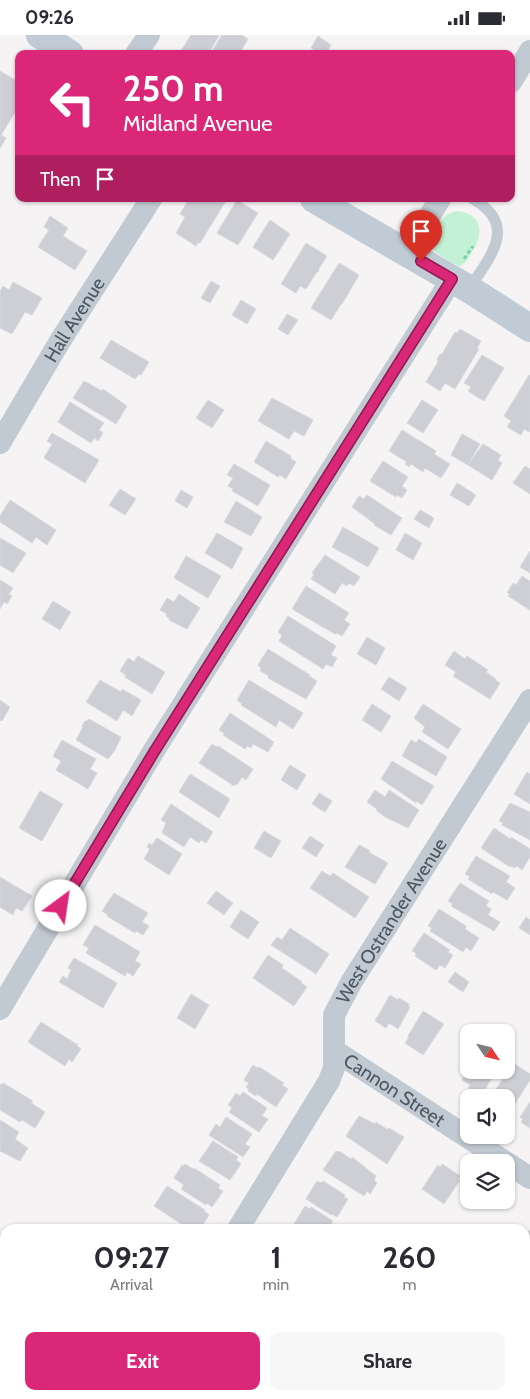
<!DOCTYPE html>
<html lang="en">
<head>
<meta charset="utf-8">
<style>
	body { margin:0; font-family:Cabin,sans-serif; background:#f7f7f7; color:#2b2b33; height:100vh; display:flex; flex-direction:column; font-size:19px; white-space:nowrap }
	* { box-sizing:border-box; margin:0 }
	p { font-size:16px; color:#7c7c81 }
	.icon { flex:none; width:28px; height:28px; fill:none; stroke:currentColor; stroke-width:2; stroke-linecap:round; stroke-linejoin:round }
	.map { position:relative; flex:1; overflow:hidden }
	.drawer { position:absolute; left:0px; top:1189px; width:530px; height:176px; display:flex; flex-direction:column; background:#fff; border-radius:15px 15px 0 0; box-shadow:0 1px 4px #0004 }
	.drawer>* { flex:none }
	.hud { position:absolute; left:15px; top:15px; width:500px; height:152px; border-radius:10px; box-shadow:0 1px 4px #0004; background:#db2777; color:#fff; overflow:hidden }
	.needle { width:32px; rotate:125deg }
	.controls { position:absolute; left:460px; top:989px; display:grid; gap:10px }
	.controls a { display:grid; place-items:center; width:55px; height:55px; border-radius:10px; background:#fff; box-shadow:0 1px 4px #0004; font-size:25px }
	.pin { position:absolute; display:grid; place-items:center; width:42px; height:42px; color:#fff; margin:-51px -21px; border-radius:50% 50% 50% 0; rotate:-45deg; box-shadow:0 0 5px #0007 }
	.pin .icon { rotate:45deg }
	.me { position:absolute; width:55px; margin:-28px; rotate:31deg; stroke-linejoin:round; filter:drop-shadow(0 0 4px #0008) }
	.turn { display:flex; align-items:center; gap:18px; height:105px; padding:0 25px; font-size:22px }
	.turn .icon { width:65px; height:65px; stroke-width:2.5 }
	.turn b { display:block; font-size:35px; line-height:42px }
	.then { display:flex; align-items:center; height:48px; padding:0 25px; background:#0003; gap:10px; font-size:19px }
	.eta { display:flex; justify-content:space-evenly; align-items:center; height:85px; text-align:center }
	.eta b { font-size:30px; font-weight:700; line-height:35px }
	.button { display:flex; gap:10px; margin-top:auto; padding:10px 25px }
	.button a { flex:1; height:58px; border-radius:10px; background:#db2777; color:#fff; font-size:20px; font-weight:700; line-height:58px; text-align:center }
	.button a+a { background:#f7f7f7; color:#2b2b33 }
	.status { display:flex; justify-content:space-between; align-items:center; height:35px; padding:0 25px; background:#fff; direction:ltr }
	.status svg { height:14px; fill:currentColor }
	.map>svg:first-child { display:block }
	.green { fill:#c3f1d5 }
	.building { fill:#cdcfd5; stroke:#d7d9de }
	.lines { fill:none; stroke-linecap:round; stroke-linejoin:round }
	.path { stroke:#7ad0a6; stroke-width:3; stroke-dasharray:4 2.5; stroke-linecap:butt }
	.lane { stroke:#c1cad2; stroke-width:11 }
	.street { stroke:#c1cad2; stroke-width:22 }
	.secondary { stroke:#c1cbd6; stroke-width:28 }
	.route-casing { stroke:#8e194d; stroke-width:12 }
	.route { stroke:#db2777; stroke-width:9 }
	.labels { text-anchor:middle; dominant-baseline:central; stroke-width:5; stroke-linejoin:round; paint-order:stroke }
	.street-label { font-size:19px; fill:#4a5661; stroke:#fff }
</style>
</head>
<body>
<div class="status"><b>09:26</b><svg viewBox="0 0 49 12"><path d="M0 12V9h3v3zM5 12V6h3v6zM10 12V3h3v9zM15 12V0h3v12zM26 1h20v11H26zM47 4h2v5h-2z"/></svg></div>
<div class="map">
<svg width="530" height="1364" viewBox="0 0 530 1364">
	<rect width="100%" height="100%" fill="#f5f3f3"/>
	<path class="green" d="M457,176C483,179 484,199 472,217C468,223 466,229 459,231C454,229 449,226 445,223C429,214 425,208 436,192C442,183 447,178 457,176Z"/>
	<g class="building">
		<path d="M191,0H217L219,1L208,19H179Z"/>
		<path d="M222,0H242L248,4L239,19H219L213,15Z"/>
		<path d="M318,1L331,10L326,19H321L311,13Z"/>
		<path d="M0,36L19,47V71L1,100L6,103L0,113Z"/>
		<path d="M189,164H227L200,208L198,207L196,211L176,198L185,182L180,179Z"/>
		<path d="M237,165L258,178L238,210L217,198Z"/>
		<path d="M50,181L68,193L63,201L87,216L75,235L38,212L49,195L44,192Z"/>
		<path d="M270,185L290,199L273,225L253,212Z"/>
		<path d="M306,208L327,221L318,235L319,236L316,238L306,254L300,251L296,258L281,249Z"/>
		<path d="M339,228L359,240L342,269H341L331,285L311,273Z"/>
		<path d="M211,246L220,251L210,268L201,263Z"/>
		<path d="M13,247L42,263L32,280L25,277L12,299L0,293V256L3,251L9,255Z"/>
		<path d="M241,265L256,274L247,289L232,280Z"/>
		<path d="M287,279L298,285L288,300L278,294Z"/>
		<path d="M460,294L481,306L477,313L479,314L455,354L445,348L440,356L426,347L438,327L437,324L440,319H442L455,297L457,298Z"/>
		<path d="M111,305L149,327L141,340L139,339L135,344L100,323Z"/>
		<path d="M482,320L504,333L484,366L468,356L471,352L464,348Z"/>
		<path d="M529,340L530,341V396L529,397L524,394L521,400L507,392L511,386L504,381Z"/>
		<path d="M84,346L102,356L103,354L127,371L116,389L73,363Z"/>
		<path d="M272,363L313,385L304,401L294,396L289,404L258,386Z"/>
		<path d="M208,365L224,375L212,393L196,383Z"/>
		<path d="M422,365L438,375L423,398L407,388Z"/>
		<path d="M70,367L104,388L99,395L103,398L98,406L94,403L91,408L58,387Z"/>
		<path d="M402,395L436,416L434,419L450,429L441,443L425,433L423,437L411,429L409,432L405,429L407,427L389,416Z"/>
		<path d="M52,398L99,425L85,448L44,423L52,409L47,406Z"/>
		<path d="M462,399L480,409L468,430L451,420Z"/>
		<path d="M266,406L291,421L290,423L296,427L286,444L280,440L278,442L254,427Z"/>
		<path d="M483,409L501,420L498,425L502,428L492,445L468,430Z"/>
		<path d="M383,426L408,442L402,451L407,455L402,463L397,460L396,462L370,446Z"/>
		<path d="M234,429L270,450L258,471L232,456L233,454L228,451L233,443L227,440Z"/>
		<path d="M525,431L530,434V459L513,448Z"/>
		<path d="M457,448L476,460L469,471L450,460Z"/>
		<path d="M120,454L136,464L125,480L109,470Z"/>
		<path d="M181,455L193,462L187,473L175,466Z"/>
		<path d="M367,460L402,483L391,500L374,490L375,489L352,472L359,461L364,464Z"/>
		<path d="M10,465L56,495L47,510L36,502L32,508L0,487V481Z"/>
		<path d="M236,466L262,482L251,501L224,487Z"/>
		<path d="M420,475L434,483L429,493L414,484Z"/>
		<path d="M343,492L379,513L368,532L332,512Z"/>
		<path d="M217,498L243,513L232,534L205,518Z"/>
		<path d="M405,498L422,508L413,525L396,515Z"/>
		<path d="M0,503L26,518L13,538L0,530Z"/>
		<path d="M530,516V538L520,532Z"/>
		<path d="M325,520L360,542L354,551L349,548L347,551L342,548L335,559L311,544L314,539L312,538Z"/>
		<path d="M186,521L221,541L208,563L174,543Z"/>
		<path d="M522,541L530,546V575L508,561L510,559L507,558L513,548L516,550Z"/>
		<path d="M0,545L13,553L9,559L12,561L7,569L4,567L0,574Z"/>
		<path d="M306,551L349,578L344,585L350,589L342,601L337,598L335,599L292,574Z"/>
		<path d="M179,559L200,573L187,594L169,585L170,584L166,581L167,579L160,575L167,563L174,567Z"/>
		<path d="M53,566L71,577L60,595L42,584Z"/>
		<path d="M288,581L336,611L331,620L337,623L332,632L326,629L323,634L279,606L282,600L278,597Z"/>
		<path d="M367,602L385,613L376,630L357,619Z"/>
		<path d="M268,614L310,640L309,641L317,646L306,664L268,643L269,641L260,636L261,633L258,630Z"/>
		<path d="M454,616L465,624L467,621L488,635L486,637L496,644L495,645L500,648L490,664L453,641L456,637L445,630Z"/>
		<path d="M138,621L165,637L152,659L125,642L126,640L120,636L128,623L134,627Z"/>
		<path d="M389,642L407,653L399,666L381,654Z"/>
		<path d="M100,645L121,657L122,654L141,665L132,681L123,675L117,686L86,667Z"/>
		<path d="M249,645L303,678L293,694L279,685L276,692L241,670L242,669L237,665Z"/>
		<path d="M0,665L10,672L2,686L0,685Z"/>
		<path d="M372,669L391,681L381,697L362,685Z"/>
		<path d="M423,669L461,694L448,714L422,697L425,692L414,683Z"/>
		<path d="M230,678L274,707L268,717L253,709L251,713L247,711L245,714L223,700L225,699L219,695Z"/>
		<path d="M89,684L121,702L115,715L108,724L76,705L83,692L82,691L85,686H87Z"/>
		<path d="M419,704L447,722L436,741L402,721L411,705L416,708Z"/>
		<path d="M62,705L96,724L90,734L97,738L88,754L56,735L61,726L53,721Z"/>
		<path d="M212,709L217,712L218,711L253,734L246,745L242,742L237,750L235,749L234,751L199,728Z"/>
		<path d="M392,726L434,751L422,770L416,766V768L381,744Z"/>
		<path d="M290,730L306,740L297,755L281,745Z"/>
		<path d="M527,737L530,739V769L514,759Z"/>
		<path d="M190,739L230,764L219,783L179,757Z"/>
		<path d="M375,755L385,762L389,755L419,775L408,793L385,782L376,775L377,774L367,767Z"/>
		<path d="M40,756L63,769L42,806L19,793Z"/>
		<path d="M319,758L332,766L325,777L312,769Z"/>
		<path d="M510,768L530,777V805L502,790L503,788L499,786Z"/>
		<path d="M171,769L213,797L206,808L201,805L199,808L190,802L184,812L162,798L166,788L161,785Z"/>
		<path d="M494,793L510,804L511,802L530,814V822L522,835L517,831L515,833L511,831L510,832L481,813Z"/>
		<path d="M264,796L281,806L271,823L254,813Z"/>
		<path d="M310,801L324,810L316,822L302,813Z"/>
		<path d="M157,803L182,819L169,840L144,824L150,814L147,812L149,808L152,810Z"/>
		<path d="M359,810L369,815L370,818L388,828L375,849L345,832Z"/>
		<path d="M476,821L510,841L506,847L515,853L507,865L493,857L492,859L468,844L470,842L465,839Z"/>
		<path d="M322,836L330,841L333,838L369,862L355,883L310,853Z"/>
		<path d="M0,842L32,861L22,876L16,873L13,880L0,872Z"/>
		<path d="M460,848L489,866L486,871L491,874L488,880L500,887L494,896L451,871L453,869L448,866Z"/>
		<path d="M216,856L233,868L224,880L207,868Z"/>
		<path d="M114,858L148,878L142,887L149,891L143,900L136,896L135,898L107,881L108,880L102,876Z"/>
		<path d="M439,874L466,891L465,894L479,903L471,916L466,912L463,917L430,896L432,893L428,891Z"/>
		<path d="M241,875L259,887L248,904L230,892Z"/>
		<path d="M526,882L530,885V900L519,893Z"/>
		<path d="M95,890L140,917L135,926L141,929L133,941L127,937L125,941L86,918L89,913L83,910Z"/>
		<path d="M290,893L329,919L316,939L271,910L277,902L282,905Z"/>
		<path d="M424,898L450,915L448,917L453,920L445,933L440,930L436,935L415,921L416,918L412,916Z"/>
		<path d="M268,920L283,930L282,933L302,947L301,948L307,952L294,971L253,943Z"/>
		<path d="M74,923L117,948L103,973L59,947L63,941L67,944L71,935L68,933Z"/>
		<path d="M455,937L469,947L463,957L448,947Z"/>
		<path d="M191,959L209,970L195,994L177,983Z"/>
		<path d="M390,960L398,965L399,963L409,969L408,971L410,972L398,994L389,988L386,993L375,986Z"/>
		<path d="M423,976L444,989L423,1020L405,1008L409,1002L408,1001Z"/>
		<path d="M41,987L78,1010L77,1011L81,1014L72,1027L69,1024L65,1031L28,1007Z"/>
		<path d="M513,1028L530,1039V1045L511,1075L509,1074L507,1079L506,1062H491Z"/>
		<path d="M253,1030L258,1033L259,1032L284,1048L282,1050L288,1054L276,1072L257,1059L256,1061L248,1056L249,1054L246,1052L249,1048L244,1045Z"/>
		<path d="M469,1031V1035H497L480,1062L468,1054L470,1050L462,1045Z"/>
		<path d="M3,1048L33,1066L31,1068L45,1077L35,1093L22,1085L20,1087L0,1075V1049L1,1050Z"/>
		<path d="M243,1057L267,1073L262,1081L268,1084L259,1097L229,1077L232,1073L228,1070L236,1058L240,1061Z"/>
		<path d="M530,1067V1093L521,1087L523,1084L520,1082Z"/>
		<path d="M359,1081L375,1089L376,1087L388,1095L389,1093L404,1102L387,1129L346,1101Z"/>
		<path d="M226,1082L252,1099L245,1109L250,1112L243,1122L209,1100L216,1089L220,1092Z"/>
		<path d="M0,1085L19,1097L15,1104L28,1113L20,1126L0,1116Z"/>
		<path d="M213,1106L238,1122L236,1125L241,1129L230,1145L199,1126Z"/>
		<path d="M336,1116L338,1117L339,1116L351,1124L352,1122L376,1141L374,1145L377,1148L370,1159L367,1156L364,1161L323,1135Z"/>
		<path d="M185,1129L193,1134L194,1133L220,1150L218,1153L223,1156L212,1172L207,1168L206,1170L181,1154L184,1150L174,1143L182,1130L184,1131Z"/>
		<path d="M442,1129L460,1141L458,1144L460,1145L444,1169L422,1154L438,1130L440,1132Z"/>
		<path d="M317,1146L321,1148L323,1146L345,1160L344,1162L348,1164L337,1182L332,1179L331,1180L306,1164Z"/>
		<path d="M167,1151L205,1175L204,1176L209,1180L200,1194H189L154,1171Z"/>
		<path d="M305,1171L310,1174L311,1172L333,1186L330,1190L334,1194H301L294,1189Z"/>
		<path d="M530,1195V1230L529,1232L525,1229V1202Z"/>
		<path d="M525,1260L530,1263V1287L525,1284Z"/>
		<path d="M62,1360H98L95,1364H68Z"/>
	</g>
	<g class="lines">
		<path class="path" d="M464,224L473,211"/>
		<path class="lane" d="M469,254C490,222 519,190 473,164"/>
		<g class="street">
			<path d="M136,19L149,0"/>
			<path d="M511,47L530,16"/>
			<path d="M407,218L440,164"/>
			<path id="s1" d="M0,408L60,306L151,164"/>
			<path d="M0,974L153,717L452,244"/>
			<path id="s2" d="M335,1016L530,1143"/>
			<path id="s3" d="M238,1194L329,1046L334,1033V980L352,946L530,665"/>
			<path d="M525,1346L530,1338"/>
			<path d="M131,1364L134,1360"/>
			<path d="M514,1364L516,1360"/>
		</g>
		<g class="secondary">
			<path d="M40,0L70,19"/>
			<path d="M314,164L469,254L530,293"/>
		</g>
	</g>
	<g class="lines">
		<g class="route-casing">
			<path id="route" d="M61,871L154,717L452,244L421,226"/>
		</g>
		<use href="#route" class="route"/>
	</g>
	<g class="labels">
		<g class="street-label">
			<text stroke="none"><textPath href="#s1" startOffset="144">Hall Avenue</textPath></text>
			<text stroke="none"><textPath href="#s3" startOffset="351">West Ostrander Avenue</textPath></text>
			<text stroke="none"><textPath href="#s2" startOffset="71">Cannon Street</textPath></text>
		</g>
	</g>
</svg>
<div class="controls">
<a><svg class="needle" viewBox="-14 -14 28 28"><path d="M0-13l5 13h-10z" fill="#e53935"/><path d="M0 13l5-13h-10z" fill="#7c7c81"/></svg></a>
<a><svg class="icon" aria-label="sound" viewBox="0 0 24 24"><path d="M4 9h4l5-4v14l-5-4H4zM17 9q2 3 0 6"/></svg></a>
<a><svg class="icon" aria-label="layers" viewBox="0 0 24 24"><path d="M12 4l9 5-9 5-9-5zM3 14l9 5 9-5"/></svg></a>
</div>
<div class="pin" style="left:421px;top:226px;background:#d93025"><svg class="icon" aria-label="arrive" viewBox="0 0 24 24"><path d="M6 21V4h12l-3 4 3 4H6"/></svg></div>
<svg class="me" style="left:61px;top:871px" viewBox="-20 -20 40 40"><circle r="19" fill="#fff"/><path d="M0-13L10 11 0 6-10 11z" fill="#db2777"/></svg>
<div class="hud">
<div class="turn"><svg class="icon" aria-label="left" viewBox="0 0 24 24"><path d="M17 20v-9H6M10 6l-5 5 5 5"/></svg><div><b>250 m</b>Midland Avenue</div></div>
<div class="then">Then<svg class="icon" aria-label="arrive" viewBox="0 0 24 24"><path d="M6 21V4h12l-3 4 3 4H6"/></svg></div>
</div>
<section class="drawer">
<div class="eta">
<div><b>09:27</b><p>Arrival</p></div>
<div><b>1</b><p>min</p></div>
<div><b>260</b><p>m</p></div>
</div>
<div class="button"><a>Exit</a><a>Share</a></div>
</section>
</div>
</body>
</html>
